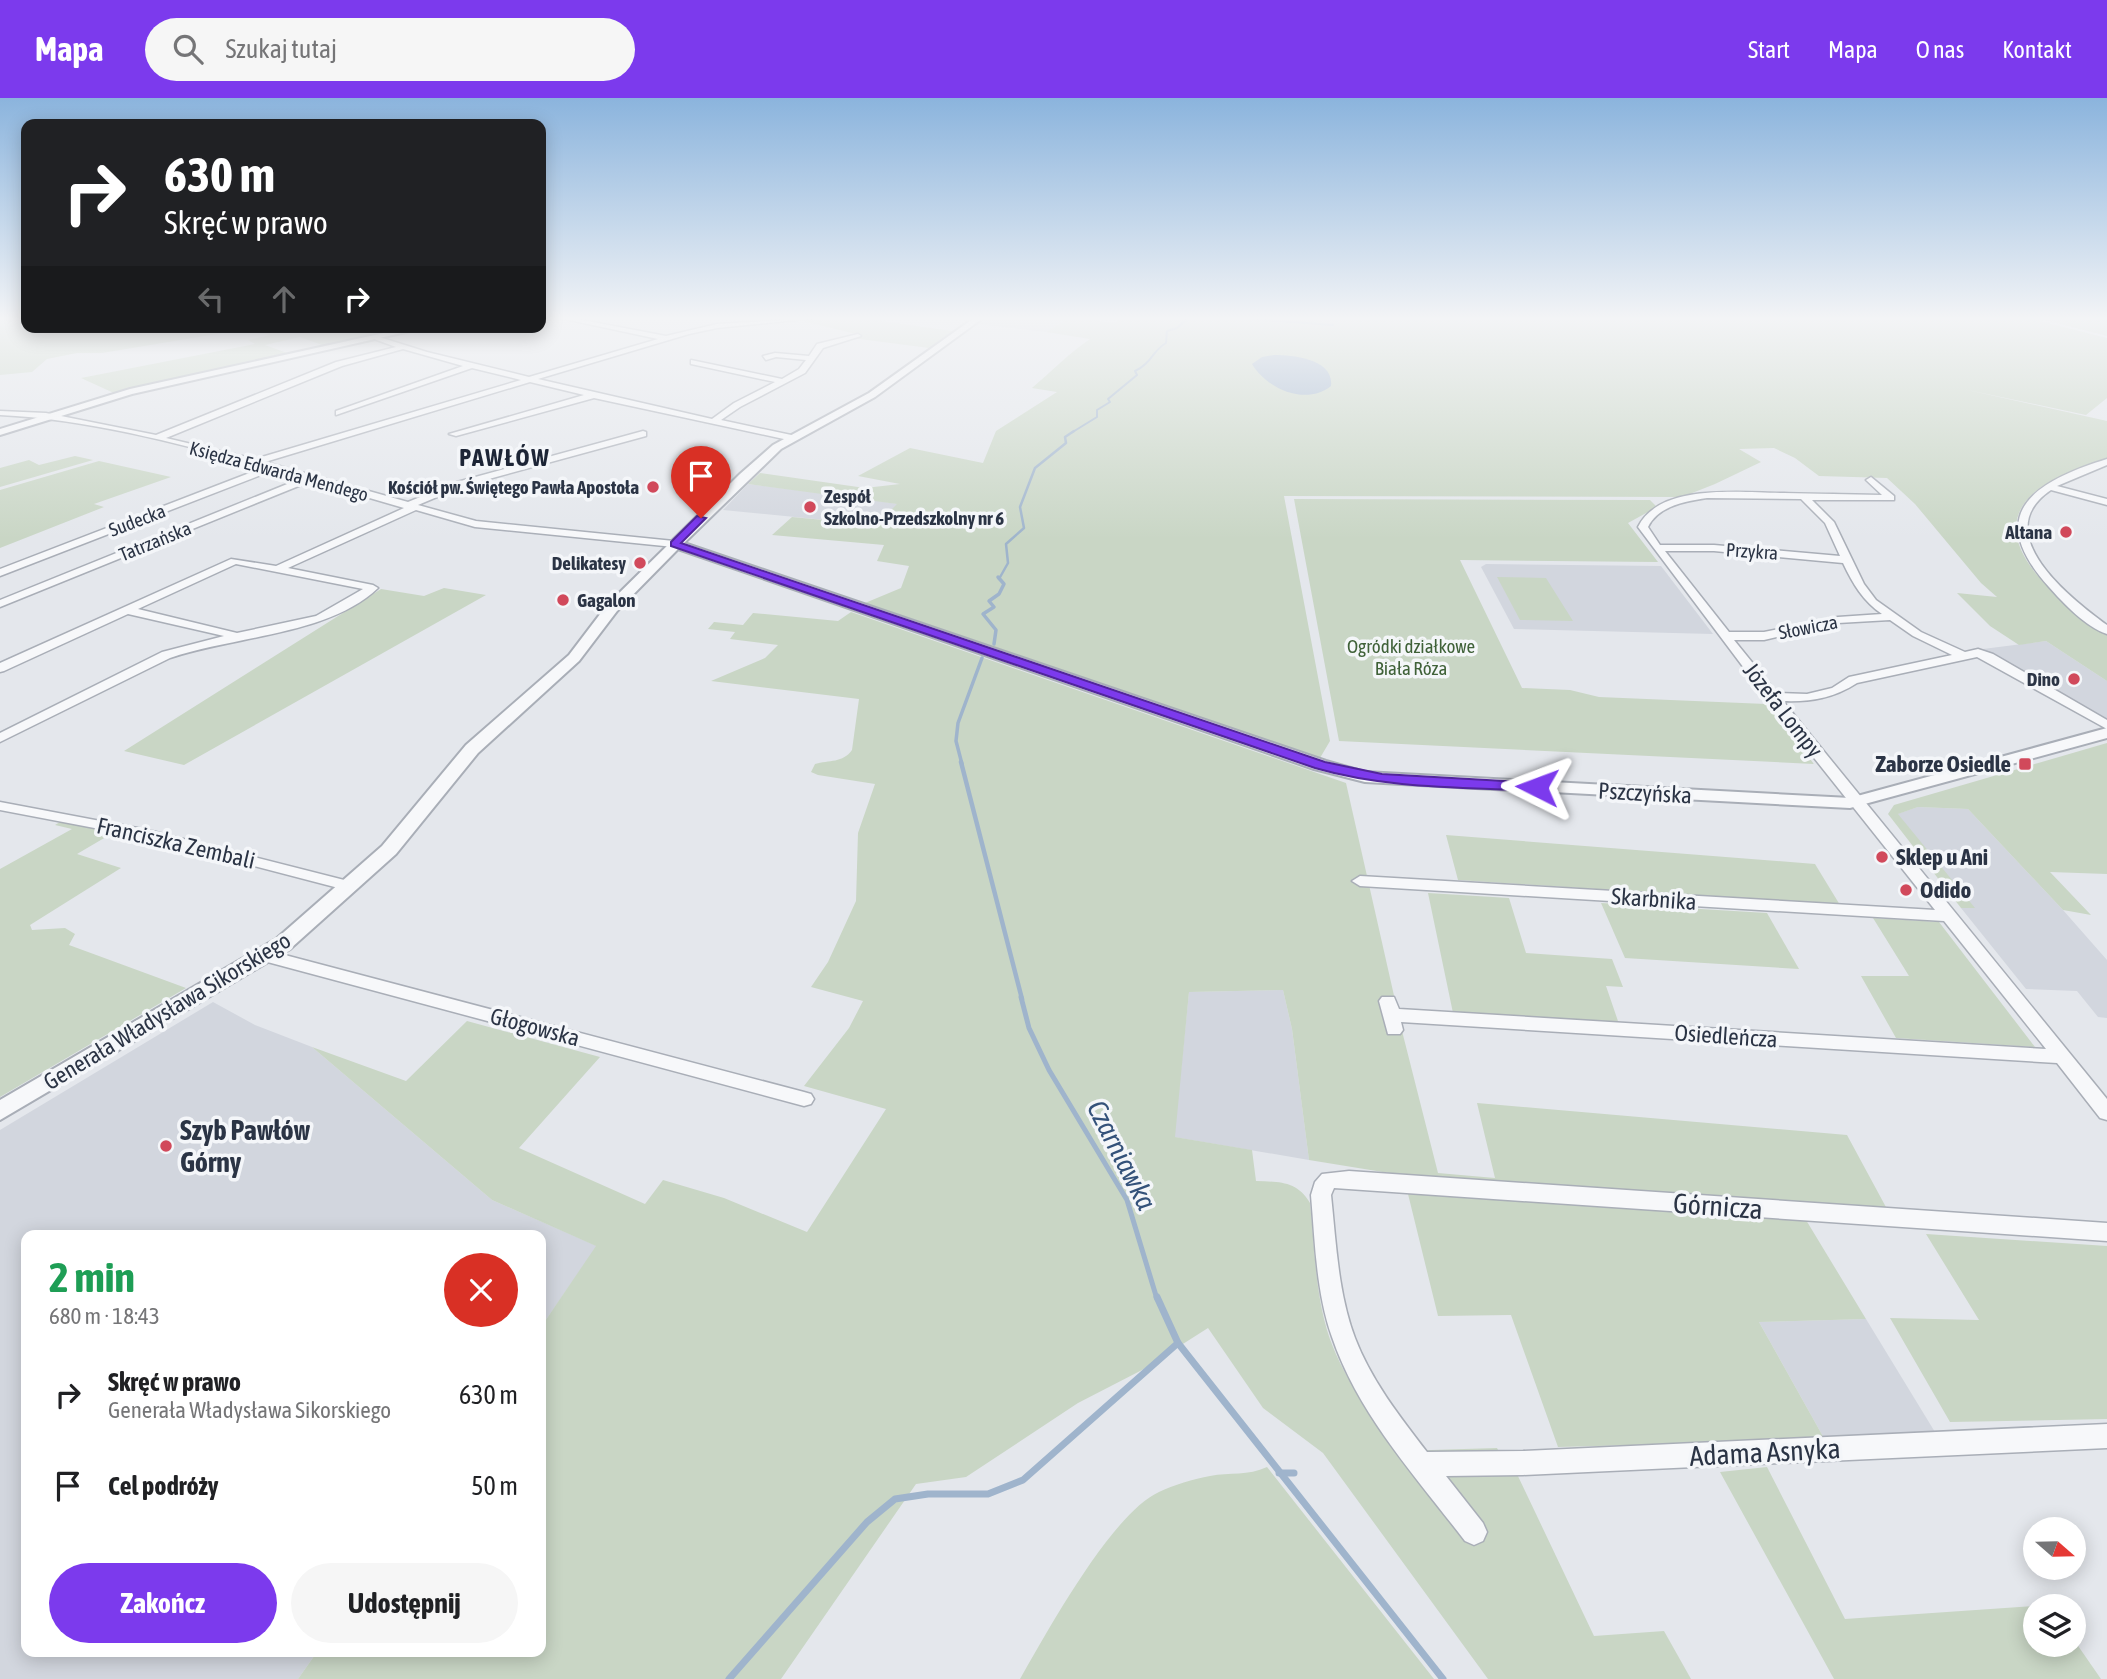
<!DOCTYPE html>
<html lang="pl">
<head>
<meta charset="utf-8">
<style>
	body { margin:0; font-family:"Asap Condensed",sans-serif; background:#f6f6f6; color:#202124; height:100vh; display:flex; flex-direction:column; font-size:26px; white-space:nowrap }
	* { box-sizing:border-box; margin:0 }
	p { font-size:23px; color:#757577 }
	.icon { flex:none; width:38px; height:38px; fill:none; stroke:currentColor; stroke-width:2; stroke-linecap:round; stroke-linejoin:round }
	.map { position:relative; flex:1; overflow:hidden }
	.sheet { position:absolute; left:21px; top:1132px; width:525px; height:427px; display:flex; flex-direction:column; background:#fff; border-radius:14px; box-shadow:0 4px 18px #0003 }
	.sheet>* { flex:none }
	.hud { position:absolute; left:21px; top:21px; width:525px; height:214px; border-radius:14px; box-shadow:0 4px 18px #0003; background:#202124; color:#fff; overflow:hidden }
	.needle { width:46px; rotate:110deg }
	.tools { position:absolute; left:2023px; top:1419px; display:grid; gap:14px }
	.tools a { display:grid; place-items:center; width:63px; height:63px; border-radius:50%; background:#fff; box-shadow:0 4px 18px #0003; font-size:35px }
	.pin { position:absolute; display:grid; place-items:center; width:60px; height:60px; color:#fff; margin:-72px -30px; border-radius:50% 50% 50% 0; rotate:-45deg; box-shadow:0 0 7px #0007 }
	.pin .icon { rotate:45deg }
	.me { position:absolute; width:77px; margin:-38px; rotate:273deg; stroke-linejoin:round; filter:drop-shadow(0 0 5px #0008) }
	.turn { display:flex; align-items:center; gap:24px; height:147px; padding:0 28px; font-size:32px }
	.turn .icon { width:91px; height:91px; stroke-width:2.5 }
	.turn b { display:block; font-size:49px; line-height:60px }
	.lanes { display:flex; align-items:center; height:66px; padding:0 28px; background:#0003; justify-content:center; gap:35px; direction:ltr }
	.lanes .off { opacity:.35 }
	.round { display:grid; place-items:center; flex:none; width:74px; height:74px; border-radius:37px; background:#f6f6f6 }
	.overview { display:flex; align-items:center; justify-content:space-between; height:119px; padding:0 28px }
	h1 { font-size:42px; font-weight:700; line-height:52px; color:#1e9e55 }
	.button { display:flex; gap:14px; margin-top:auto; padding:14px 28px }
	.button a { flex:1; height:80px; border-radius:42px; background:#7c3aed; color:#fff; font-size:28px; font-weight:700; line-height:80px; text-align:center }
	.button a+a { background:#f6f6f6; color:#202124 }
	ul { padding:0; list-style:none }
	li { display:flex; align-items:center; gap:21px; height:91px; padding:0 28px }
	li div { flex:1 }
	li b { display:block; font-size:26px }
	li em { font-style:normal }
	header { display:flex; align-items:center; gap:42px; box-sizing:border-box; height:98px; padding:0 35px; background:#7c3aed; color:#fff }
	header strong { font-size:33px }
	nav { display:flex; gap:38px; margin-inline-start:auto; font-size:24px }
	.search { width:490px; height:63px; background:#f6f6f6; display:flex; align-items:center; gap:18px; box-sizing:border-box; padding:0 24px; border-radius:38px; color:#757577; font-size:26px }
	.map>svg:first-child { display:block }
	.built { fill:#d2d6de }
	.green { fill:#c9d6c5 }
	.water { fill:#9fb4cc }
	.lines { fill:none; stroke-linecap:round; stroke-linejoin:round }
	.stream-far5 { stroke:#9fb4cc; stroke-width:2 }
	.stream-far4 { stroke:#9fb4cc; stroke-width:2.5 }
	.stream-far3 { stroke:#9fb4cc; stroke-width:3.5 }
	.stream-far2 { stroke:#9fb4cc; stroke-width:4.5 }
	.stream-far1 { stroke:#9fb4cc; stroke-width:5 }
	.stream { stroke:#9fb4cc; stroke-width:7 }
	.minor-casing { stroke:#a9aeb7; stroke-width:3 }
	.tertiary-casing { stroke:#a9aeb7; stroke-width:4 }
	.minor { fill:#f7f8fa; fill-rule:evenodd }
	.tertiary { fill:#f7f8fa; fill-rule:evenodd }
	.route { fill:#7c3aed; stroke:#51269a; stroke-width:2 }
	.poi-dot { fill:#d1495b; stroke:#f4f6f9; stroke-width:2.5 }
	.labels { text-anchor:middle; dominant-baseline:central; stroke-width:7; stroke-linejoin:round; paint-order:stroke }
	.far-street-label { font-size:19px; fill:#2b3445; stroke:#f4f6f9 }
	.far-poi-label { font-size:19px; font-weight:bold; fill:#2b3445; stroke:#f4f6f9; text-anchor:end }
	.far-park-label { font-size:19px; fill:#3f6138; stroke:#f4f6f9 }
	.street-label { font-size:23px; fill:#2b3445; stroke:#f4f6f9 }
	.poi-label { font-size:23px; font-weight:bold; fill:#2b3445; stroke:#f4f6f9; text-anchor:start }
	.far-district-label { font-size:24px; font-weight:bold; letter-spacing:2px; fill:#1d2536; stroke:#f4f6f9 }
	.near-poi-label { font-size:28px; font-weight:bold; fill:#2b3445; stroke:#f4f6f9; text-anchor:start }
	.near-water-label { font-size:28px; font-style:italic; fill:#34527a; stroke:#f4f6f9 }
	.near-street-label { font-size:28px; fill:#2b3445; stroke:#f4f6f9 }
</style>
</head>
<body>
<header>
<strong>Mapa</strong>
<div class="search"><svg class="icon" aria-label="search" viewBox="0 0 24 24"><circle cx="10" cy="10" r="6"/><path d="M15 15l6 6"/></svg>Szukaj tutaj</div>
<nav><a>Start</a><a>Mapa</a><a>O nas</a><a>Kontakt</a></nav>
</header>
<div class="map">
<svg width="2107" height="1581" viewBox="0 0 2107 1581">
	<rect width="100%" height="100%" fill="#e4e7ec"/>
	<g class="built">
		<path d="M987,220H1055L1067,221L1046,234L978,226Z"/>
		<path d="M748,386L866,401L898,406L876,427L723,412Z"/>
		<path d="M1486,466L1661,468L1713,536L1514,531L1481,469Z"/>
		<path d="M2046,543L2107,583V621L1983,551Z"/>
		<path d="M1918,709L1968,711L2063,812L2107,862V920L2098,919L2077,893L2026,891L1961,810H1974L1897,716Z"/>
		<path d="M1283,892L1292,931L1309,1062L1174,1039L1189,894Z"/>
		<path d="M213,904L255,927L312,949L492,1102L597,1148L541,1229V1138H26V1554H317L298,1581H0V1032Z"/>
		<path d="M1866,1221L1938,1339L1825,1342L1759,1224Z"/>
	</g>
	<g class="green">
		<path d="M0,220H26V229H415L302,254H295L322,247L300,239L265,247L287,255V258L116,296L81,280L255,246L248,242L270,237L241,232L102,255H77L47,261L32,274L0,277Z"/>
		<path d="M825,220H861L952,233L929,250L852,240L864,238L799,222Z"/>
		<path d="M1077,220L1114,225L1122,220H2028L2107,240V300L2086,317L1963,291L2107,323V361C2081,371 2044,380 2026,403C1987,452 2073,513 2107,537V583L2046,543L2019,547L1990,528L1957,495L1997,499L1981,485L1915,406L1887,380L1819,378L1795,360L1774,350L1739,351L1761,364L1715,386L1682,399L1284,398L1330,643L1320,660L865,505L901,490L909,468L877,463L884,447L772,437L792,419L876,427L897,406L748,386L760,375L865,390L900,386L858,378L910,350L983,365L996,333L1057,294L1032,290C1052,273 1069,255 1090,241L1046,234L1067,221Z"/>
		<path d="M2037,220H2107V238Z"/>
		<path d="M75,358L93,362L0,389V370L29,362L39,367Z"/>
		<path d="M99,363L171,379L94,406L104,409L0,450V392Z"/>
		<path d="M1294,401L1650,402L1657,409L1628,425L1658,464L1460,462L1522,590L1570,592L1599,599L1766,606L1814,666L1339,643Z"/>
		<path d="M1497,479L1546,480L1573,523L1520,522Z"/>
		<path d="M444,490L486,497L184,667L124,653L381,491L424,498Z"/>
		<path d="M851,514L1346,685L1402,933L1438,1075L1495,1080L1477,1005L1847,1037L1887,1111L1438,1083L1309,1062L1292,931L1283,892L1189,894L1175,1039L1252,1052L1256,1083C1280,1084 1297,1083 1310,1105C1315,1151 1315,1205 1333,1249C1348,1287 1375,1320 1399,1353L1497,1350L1500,1356L1507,1355L1594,1538L1664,1533L1691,1581H1488L1323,1355L1263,1310L1208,1230L1142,1272L1078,1305L966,1379L916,1386L781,1581H298L317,1554H541V1229L596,1148L492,1102L312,949L406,983L467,923L600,959L519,1050L645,1106L663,1082L724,1100L807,1134L886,1011L804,988L849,930L863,903L811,889L828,864L856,803L858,735L875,686L818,677L811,674L815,666C829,662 843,665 852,652L859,601L711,583L765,560L778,547L730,541L735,534L708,531L714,524L743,527L753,515L838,523Z"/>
		<path d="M2107,645V776L2050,774L2091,817L2063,812L1968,711L1918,709L1898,716L1975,810H1961L1888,716L1894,707Z"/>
		<path d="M60,724L162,744L158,747L111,736L77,756L121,770L30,827L32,832L65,830L75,836L69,847L186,890L0,999V771L72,731L55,727Z"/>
		<path d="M1446,737L1815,766L1840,807L1458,782Z"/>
		<path d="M1428,795L1509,800L1526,855L1612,861L1623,889L1606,888L1619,926L1453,915Z"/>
		<path d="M1601,805L1767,815L1799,871L1625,860Z"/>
		<path d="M1873,820L1939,824L2035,949L1896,940L1861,878H1909Z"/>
		<path d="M1408,1096L1806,1122L1866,1221L1759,1224L1825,1342L1558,1349L1511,1217L1438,1218Z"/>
		<path d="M1926,1136L2107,1148V1321L1950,1324L1890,1220L1979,1222Z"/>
		<path d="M1267,1369L1434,1581H1020C1047,1534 1112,1415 1159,1394C1173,1387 1194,1381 1210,1378C1230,1374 1248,1378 1267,1369Z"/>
		<path d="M1767,1369L1845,1521L2049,1507L2035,1508V1547H2074V1542L2101,1581H1834L1720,1374Z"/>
	</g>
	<path class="water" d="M1274,257C1293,257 1334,261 1331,288C1306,308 1267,291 1252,266L1262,259Z"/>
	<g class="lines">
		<g class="stream-far5">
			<path d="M1242,220L1333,227"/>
			<path d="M1071,335L1097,319V312L1110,304L1108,301L1137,277L1135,273C1152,265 1152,253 1166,245L1167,233L1177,230L1188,220"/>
		</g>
		<path class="stream-far4" d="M999,481L1008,465L1006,446L1024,430L1020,409L1035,370L1066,345L1065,339L1074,333"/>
		<g class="stream-far3">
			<path d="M994,546L996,532L983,516L994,509L989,503L999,496L1004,486L998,479"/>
			<path d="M962,666L956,643L958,625L982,560"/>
		</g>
		<path class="stream-far2" d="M961,664L1022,901"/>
		<path class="stream-far1" d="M1021,899L1029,930L1049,972L1127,1102L1157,1201"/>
		<g class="stream">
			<path d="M1157,1199L1178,1245L1443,1581"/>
			<path d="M1279,1375H1294"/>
			<path d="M729,1581L867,1424L895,1401L928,1396H988L1023,1382L1178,1245"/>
		</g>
		<g class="minor-casing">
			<g id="minor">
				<path d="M541,220H547L541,223Z"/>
				<path d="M560,220H572L666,238L717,226L816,220L717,230L689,236L538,281L712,321L734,305L775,284L691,266V262L782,281L799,271L806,262L776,259L766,262L763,258L775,255L809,258L817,246L858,236L861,238L823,250L805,275L740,309L721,322L796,338L797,340L793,343L594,300L456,338L449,336L584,297L530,284L265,364L408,404L457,384L643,333L646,334V338L463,388L418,407L476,423L674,443L679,446L674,449L475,429L416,412L288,470L373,487L378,490C329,537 234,538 170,560L0,644V635L162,554L224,538L128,516L4,573L0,574V565L231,461L276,468L404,410L311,383L0,509V502L302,380L274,372L0,478V471L265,369C181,346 87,321 0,317V313L46,315L156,337L336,264L396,249L374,241L376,238L427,254L529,279L658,241ZM403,251L463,268L336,313V317L472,270L521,282L255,361L166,340L342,268ZM236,466L363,491L316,518L237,535L138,511Z"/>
				<path d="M2107,361V367L2057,388L2107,401V407L2051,392C1987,435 2070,500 2107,527V536C2086,529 2063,505 2049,489C1983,416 2033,384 2107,361Z"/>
				<path d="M1871,379L1894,398V402H1812L1834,424L1864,486L1876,502L1921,534L1965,554L1978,551L1993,556L2107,622V631L1977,559L1857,585C1834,600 1811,604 1783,603L2107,1001V1022L2100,1020L2057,965L1401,924L1403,932L1400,936H1388L1379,903L1382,899H1394L1399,911L2046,951L1944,823L1360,788L1352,783L1360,778L1935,812L1768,602L1638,429C1660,384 1742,395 1784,395C1817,396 1849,396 1882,397L1866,382ZM1707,400L1801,401L1825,425L1840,458L1714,447H1660L1648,429C1658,408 1686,403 1707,400ZM1665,453H1714L1843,465C1853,486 1863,503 1882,516L1838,519L1764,534H1729ZM1890,522L1913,538L1952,557L1849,579L1832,590L1807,596L1777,595L1734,542H1764L1838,525Z"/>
				<path d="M0,704L148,732L356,785L358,788L350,793L147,740L0,712Z"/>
				<path d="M266,852L804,994L811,996L814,1001L811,1006L804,1008L260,862L258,858Z"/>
				<path d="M1349,1073L2107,1125V1143L1334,1090L1331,1097C1336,1144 1338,1195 1355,1240C1371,1282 1400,1319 1427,1354L1523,1353L2107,1326V1350L1523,1377L1446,1378L1483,1425L1487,1434L1483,1443L1474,1447L1465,1443C1416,1379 1358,1316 1332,1239C1316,1194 1315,1144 1311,1097L1315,1084L1322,1076Z"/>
			</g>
		</g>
		<g class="tertiary-casing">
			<g id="tertiary">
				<path d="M974,220H983L875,299L781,351L684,445L1326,663L1365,674L1850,700L2107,630V640L1850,710L1365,684L1314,671L678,451L617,513L579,563L478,655L396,756L290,851L0,1022V1002L276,841L382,748L466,647L569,557L607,507L740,376L773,347L869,295Z"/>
				<path d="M411,229H428L132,296L0,337V331L130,291Z"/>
			</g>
		</g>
		<use href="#minor" class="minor"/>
		<use href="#tertiary" class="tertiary"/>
	</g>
	<linearGradient id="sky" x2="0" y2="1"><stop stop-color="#8bb4dd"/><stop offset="0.5" stop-color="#f3f4f6"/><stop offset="1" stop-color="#f3f4f6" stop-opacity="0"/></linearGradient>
	<rect width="2107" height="441" fill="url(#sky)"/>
	<path class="route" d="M697,418L706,420L681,445L1325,664L1382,676L1537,685L1544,689L1537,693C1463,689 1387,691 1315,670L671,448V444Z"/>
	<g class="poi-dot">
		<circle cx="653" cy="389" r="7"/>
		<circle cx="810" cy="409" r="7"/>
		<circle cx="2066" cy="434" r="7"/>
		<circle cx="640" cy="465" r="7"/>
		<circle cx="563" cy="502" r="7"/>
		<circle cx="2074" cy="581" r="7"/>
		<rect x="2018" y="659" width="14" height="14" rx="3.5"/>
		<circle cx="1882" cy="759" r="7"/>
		<circle cx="1906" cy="792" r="7"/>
		<circle cx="166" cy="1048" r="7"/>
	</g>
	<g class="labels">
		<g class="far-street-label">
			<text transform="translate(279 373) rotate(15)">Księdza Edwarda Mendego</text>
			<text transform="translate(137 422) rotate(-21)">Sudecka</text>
			<text transform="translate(155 443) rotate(-22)">Tatrzańska</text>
			<text transform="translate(1752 453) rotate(4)">Przykra</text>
			<text transform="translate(1808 529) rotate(-11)">Słowicza</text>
		</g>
		<g class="far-poi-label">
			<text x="639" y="389">Kościół pw. Świętego Pawła Apostoła</text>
			<text x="824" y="398" text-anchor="start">Zespół<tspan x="824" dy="22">Szkolno-Przedszkolny nr 6</tspan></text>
			<text x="2052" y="434">Altana</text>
			<text x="626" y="465">Delikatesy</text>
			<text x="577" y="502" text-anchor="start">Gagalon</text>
			<text x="2060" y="581">Dino</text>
		</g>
		<g class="far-park-label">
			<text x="1411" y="548">Ogródki działkowe<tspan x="1411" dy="22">Biała Róza</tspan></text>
		</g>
		<g class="street-label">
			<text transform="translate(1783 612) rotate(52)">Józefa Lompy</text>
			<text transform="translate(1645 695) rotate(3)">Pszczyńska</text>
			<text transform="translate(176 745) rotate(13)">Franciszka Zembali</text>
			<text transform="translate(1654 801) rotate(4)">Skarbnika</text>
			<text transform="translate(167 913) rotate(-31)">Generała Władysława Sikorskiego</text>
			<text transform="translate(535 929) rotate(15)">Głogowska</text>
			<text transform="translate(1726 938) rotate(4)">Osiedleńcza</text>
		</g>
		<g class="poi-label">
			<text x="2011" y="666" text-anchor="end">Zaborze Osiedle</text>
			<text x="1896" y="759">Sklep u Ani</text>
			<text x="1920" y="792">Odido</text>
		</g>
		<g class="far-district-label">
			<text x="505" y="359">PAWŁÓW</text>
		</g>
		<g class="near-poi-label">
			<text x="180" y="1032">Szyb Pawłów<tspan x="180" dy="32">Górny</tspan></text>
		</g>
		<g class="near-water-label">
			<text transform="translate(1122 1057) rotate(63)">Czarniawka</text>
		</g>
		<g class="near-street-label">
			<text transform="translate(1718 1108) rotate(4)">Górnicza</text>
			<text transform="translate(1765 1354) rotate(-3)">Adama Asnyka</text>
		</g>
	</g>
</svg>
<div class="tools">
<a><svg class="needle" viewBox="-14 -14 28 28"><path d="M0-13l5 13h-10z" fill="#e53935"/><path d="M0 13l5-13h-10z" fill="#757577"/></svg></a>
<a><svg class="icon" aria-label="layers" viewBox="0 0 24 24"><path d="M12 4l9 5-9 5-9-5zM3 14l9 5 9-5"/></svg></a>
</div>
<div class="pin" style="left:701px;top:420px;background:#d93025"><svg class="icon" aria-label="arrive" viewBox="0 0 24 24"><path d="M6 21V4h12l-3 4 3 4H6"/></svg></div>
<svg class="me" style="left:1537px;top:689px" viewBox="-20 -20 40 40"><path d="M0-17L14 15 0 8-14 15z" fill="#7c3aed" stroke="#fff" stroke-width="4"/></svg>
<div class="hud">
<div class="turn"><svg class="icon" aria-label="right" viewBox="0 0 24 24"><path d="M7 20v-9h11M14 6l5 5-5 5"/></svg><div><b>630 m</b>Skręć w prawo</div></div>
<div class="lanes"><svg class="icon off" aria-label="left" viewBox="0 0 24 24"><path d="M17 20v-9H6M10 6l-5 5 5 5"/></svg><svg class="icon off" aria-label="ahead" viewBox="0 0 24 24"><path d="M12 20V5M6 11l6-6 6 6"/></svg><svg class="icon" aria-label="right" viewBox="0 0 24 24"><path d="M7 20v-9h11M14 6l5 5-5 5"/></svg></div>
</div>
<section class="sheet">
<div class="overview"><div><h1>2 min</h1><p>680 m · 18:43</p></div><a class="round" style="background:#d93025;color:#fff"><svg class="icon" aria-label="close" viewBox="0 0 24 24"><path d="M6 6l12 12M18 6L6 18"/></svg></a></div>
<ul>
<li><svg class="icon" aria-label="right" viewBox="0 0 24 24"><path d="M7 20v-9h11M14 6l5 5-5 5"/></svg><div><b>Skręć w prawo</b><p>Generała Władysława Sikorskiego</p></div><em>630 m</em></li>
<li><svg class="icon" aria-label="arrive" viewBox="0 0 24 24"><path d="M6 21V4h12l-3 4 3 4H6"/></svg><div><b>Cel podróży</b></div><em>50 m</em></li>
</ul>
<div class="button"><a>Zakończ</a><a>Udostępnij</a></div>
</section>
</div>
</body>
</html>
